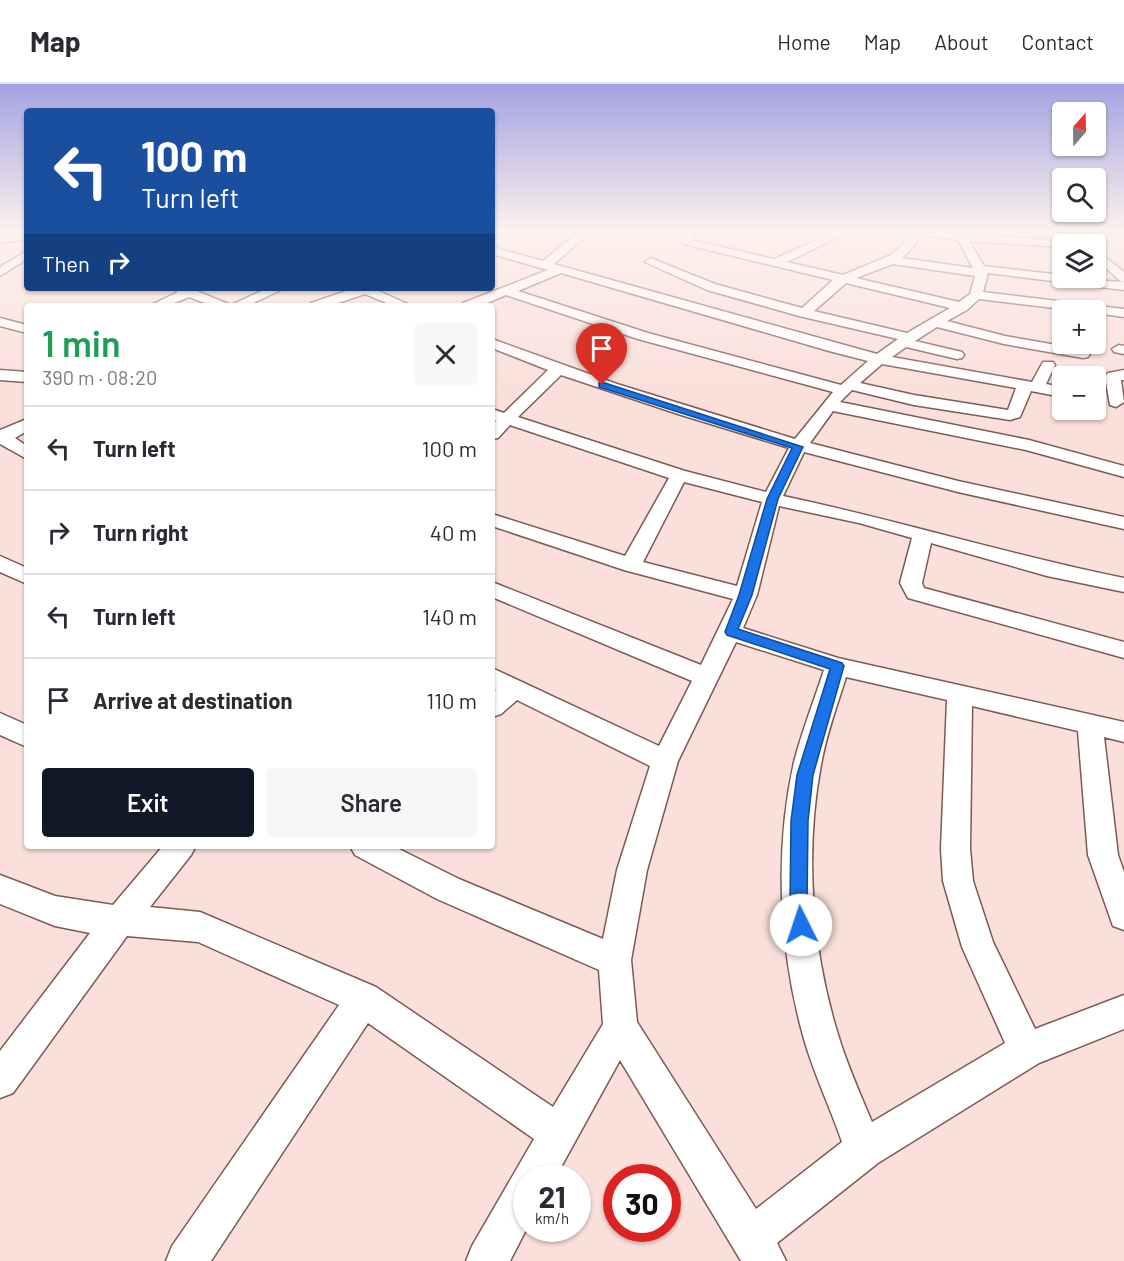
<!DOCTYPE html>
<html lang="en">
<head>
<meta charset="utf-8">
<style>
	body { margin:0; font-family:Barlow,sans-serif; background:#f7f7f7; color:#2b2b33; height:100vh; display:flex; flex-direction:column; font-size:22px; white-space:nowrap }
	* { box-sizing:border-box; margin:0 }
	p { font-size:20px; color:#7c7c81 }
	.icon { flex:none; width:33px; height:33px; fill:none; stroke:currentColor; stroke-width:2; stroke-linecap:round; stroke-linejoin:round }
	.map { position:relative; flex:1; overflow:hidden }
	.side { position:absolute; left:24px; top:219px; width:471px; height:546px; display:flex; flex-direction:column; background:#fff; border-radius:6px; box-shadow:0 2px 4px #0004 }
	.side>* { flex:none }
	.hud { position:absolute; left:24px; top:24px; width:471px; height:183px; border-radius:6px; box-shadow:0 2px 4px #0004; background:#1a4fa0; color:#fff; overflow:hidden }
	.needle { width:39px; rotate:20deg }
	.controls { position:absolute; left:1052px; top:18px; display:grid; gap:12px }
	.controls a { display:grid; place-items:center; width:54px; height:54px; border-radius:6px; background:#fff; box-shadow:0 2px 4px #0004; font-size:30px }
	.speed { position:absolute; left:513px; top:1080px; display:flex; gap:12px; font-size:30px; font-weight:700; text-align:center }
	.speed>* { display:grid; place-content:center; width:78px; height:78px; border-radius:50%; background:#fff; box-shadow:0 2px 4px #0004; line-height:1 }
	.speed small { font-size:15px; font-weight:400 }
	.speed .limit { border:9px solid #d22; background:#fff; color:#111 }
	.pin { position:absolute; display:grid; place-items:center; width:51px; height:51px; color:#fff; margin:-62px -26px; border-radius:50% 50% 50% 0; rotate:-45deg; box-shadow:0 0 6px #0007 }
	.pin .icon { rotate:45deg }
	.me { position:absolute; width:66px; margin:-33px; rotate:356deg; stroke-linejoin:round; filter:drop-shadow(0 0 4px #0008) }
	.turn { display:flex; align-items:center; gap:21px; height:126px; padding:0 18px; font-size:27px }
	.turn .icon { width:78px; height:78px; stroke-width:2.5 }
	.turn b { display:block; font-size:42px; line-height:51px }
	.then { display:flex; align-items:center; height:57px; padding:0 18px; background:#0003; gap:12px; font-size:22px }
	.round { display:grid; place-items:center; flex:none; width:63px; height:63px; border-radius:6px; background:#f7f7f7 }
	.head { display:flex; align-items:center; justify-content:space-between; height:102px; padding:0 18px }
	h1 { font-size:36px; font-weight:600; line-height:45px; color:#1e9e55 }
	.cta { display:flex; gap:12px; margin-top:auto; padding:12px 18px }
	.cta a { flex:1; height:69px; border-radius:6px; background:#111827; color:#fff; font-size:24px; font-weight:600; line-height:69px; text-align:center }
	.cta a+a { background:#f7f7f7; color:#2b2b33 }
	ul { padding:0; list-style:none }
	li { display:flex; align-items:center; gap:18px; height:84px; padding:0 18px; border-top:2px solid #e1e1e2 }
	li div { flex:1 }
	li b { display:block; font-size:22px }
	li em { font-style:normal }
	header { display:flex; align-items:center; gap:36px; box-sizing:border-box; height:84px; padding:0 30px; background:#fff; border-bottom:2px solid #e1e1e2 }
	header strong { font-size:28px }
	nav { display:flex; gap:33px; margin-inline-start:auto; font-size:21px }
	.map>svg:first-child { display:block }
	.lines { fill:none; stroke-linecap:round; stroke-linejoin:round }
	.minor-casing { stroke:#7f5953; stroke-width:3 }
	.minor { fill:#fff; fill-rule:evenodd }
	.route { fill:#1a73e8; stroke:#114b97; stroke-width:1.5 }
</style>
</head>
<body>
<header>
<strong>Map</strong>
<nav><a>Home</a><a>Map</a><a>About</a><a>Contact</a></nav>
</header>
<div class="map">
<svg width="1124" height="1177" viewBox="0 0 1124 1177">
	<rect width="100%" height="100%" fill="#fadfda"/>
	<g class="lines">
		<g class="minor-casing">
			<g id="minor">
				<path d="M580,147H592L554,180L877,270L898,255L799,232L707,206L645,178L651,174L655,176L715,200L802,224L833,196L683,160L679,155L686,147H697L691,156L774,175L837,147H851L787,178L843,191L891,171L906,157L910,147H963L965,150L1064,157L1070,160H1062V163L969,157L984,182L1062,191V194L1124,198V206L988,189L983,208L1124,225V233L1095,229V226H1071L979,215L967,226L947,237L1005,252L1074,264L1073,260H1087L1090,270L1088,273L1083,274L1004,260L937,243L915,257L962,268L964,271L962,274L957,275L906,263L892,273L1032,298L1043,278H1053L1055,281L1046,300L1062,303V313L1031,307L1020,333L1010,336L914,321L852,306L840,318L1029,356L1124,382V393L1026,366L833,327L810,359L958,397L1124,433V445L958,408L804,368L783,412C898,436 1009,471 1124,494V508L1047,492L931,459L922,499L924,504L1124,558V574L908,514L900,499L912,454L859,439L779,422L757,511L743,544L838,574L1124,638V658L1104,653L1118,771L1124,788V846L1113,842L1088,771L1078,647L972,622L970,765L973,797L993,858L1035,945L1124,911V945L1039,979L878,1079L777,1159L786,1177H741L620,976L555,1094H526L527,1144L510,1177H466L472,1162L534,1055L368,939L211,1177H166L172,1162L339,921L198,858L127,852L13,1009L0,1014V967L90,849L55,842L0,820V791L55,812L113,821L163,762H196L191,771L150,823L200,828L376,903L553,1023L603,940L599,886L437,815L355,771L350,762H393L459,795L603,855L617,786L650,682L517,616L501,630L492,633V609L496,606L492,604V584L659,662L692,597L492,513V498L701,581L733,515L624,486L492,442V430L625,472L669,394L510,341L498,354L492,355V341L496,337L492,335V325L504,329L548,286L492,264V255L617,300L795,355L833,308L638,255L506,211L480,222H461L463,219L548,186L492,170V163L543,177ZM920,151L958,156L973,184L902,174L915,161ZM893,180L975,192L970,210L959,218L856,194ZM561,189L829,267L868,277L841,301L648,249L518,207ZM846,199L950,224L907,249L814,227ZM882,280L1016,304L1008,326L914,311L860,299ZM561,291L678,330L789,364L766,408L685,387L518,333ZM684,398L762,418L737,502L643,478ZM736,558L824,586C814,617 802,647 794,678C774,767 779,867 804,955C814,990 830,1023 842,1058L756,1125L637,938L631,876L647,786L678,677ZM846,593L947,616L941,765L943,797L962,863L1005,959L872,1038C861,1012 849,985 840,957C812,870 804,771 821,681C826,651 837,622 846,593Z"/>
				<path d="M1114,147H1124V151L1115,149Z"/>
				<path d="M27,149V155L0,159V153Z"/>
				<path d="M1095,165L1124,188V198L1120,197L1095,174Z"/>
				<path d="M27,167V175L0,192V183Z"/>
				<path d="M172,204H189L231,221L268,204H285L247,222H213L189,213L167,222H149L178,208Z"/>
				<path d="M355,204H372L412,222H394L365,210L329,222H309L311,219Z"/>
				<path d="M0,234L27,241V249L0,242Z"/>
				<path d="M1119,261L1124,262V270L1114,268L1112,265Z"/>
				<path d="M0,286L27,288V298L0,296Z"/>
				<path d="M1124,286V296H1121L1124,318L1116,323L1110,321L1105,292L1108,289Z"/>
				<path d="M27,335V347L15,354L27,362V375L0,360V346Z"/>
				<path d="M0,472L27,484V500L0,488Z"/>
				<path d="M0,629L27,641V663L0,651Z"/>
			</g>
		</g>
		<use href="#minor" class="minor"/>
	</g>
	<linearGradient id="sky" x2="0" y2="1"><stop stop-color="#a3a2e1"/><stop offset="0.47" stop-color="#fdf1ee"/><stop offset="1" stop-color="#fdf1ee" stop-opacity="0"/></linearGradient>
	<rect width="1124" height="312" fill="url(#sky)"/>
	<path class="route" d="M599,299H605L803,363L778,415L752,511L738,545L842,579L844,582L813,691L808,737L807,820L810,841L807,847L801,850L795,847L790,820L791,737L797,691L830,585L727,551L725,548L739,511L767,415L792,364L599,303Z"/>
</svg>
<div class="controls">
<a><svg class="needle" viewBox="-14 -14 28 28"><path d="M0-13l5 13h-10z" fill="#e53935"/><path d="M0 13l5-13h-10z" fill="#7c7c81"/></svg></a>
<a><svg class="icon" aria-label="search" viewBox="0 0 24 24"><circle cx="10" cy="10" r="6"/><path d="M15 15l6 6"/></svg></a>
<a><svg class="icon" aria-label="layers" viewBox="0 0 24 24"><path d="M12 4l9 5-9 5-9-5zM3 14l9 5 9-5"/></svg></a>
<a>+</a>
<a>−</a>
</div>
<div class="speed"><div>21<small>km/h</small></div><div class="limit">30</div></div>
<div class="pin" style="left:602px;top:301px;background:#d93025"><svg class="icon" aria-label="arrive" viewBox="0 0 24 24"><path d="M6 21V4h12l-3 4 3 4H6"/></svg></div>
<svg class="me" style="left:801px;top:841px" viewBox="-20 -20 40 40"><circle r="19" fill="#fff"/><path d="M0-13L10 11 0 6-10 11z" fill="#1a73e8"/></svg>
<div class="hud">
<div class="turn"><svg class="icon" aria-label="left" viewBox="0 0 24 24"><path d="M17 20v-9H6M10 6l-5 5 5 5"/></svg><div><b>100 m</b>Turn left</div></div>
<div class="then">Then<svg class="icon" aria-label="right" viewBox="0 0 24 24"><path d="M7 20v-9h11M14 6l5 5-5 5"/></svg></div>
</div>
<section class="side">
<div class="head"><div><h1>1 min</h1><p>390 m · 08:20</p></div><a class="round"><svg class="icon" aria-label="close" viewBox="0 0 24 24"><path d="M6 6l12 12M18 6L6 18"/></svg></a></div>
<ul>
<li><svg class="icon" aria-label="left" viewBox="0 0 24 24"><path d="M17 20v-9H6M10 6l-5 5 5 5"/></svg><div><b>Turn left</b></div><em>100 m</em></li>
<li><svg class="icon" aria-label="right" viewBox="0 0 24 24"><path d="M7 20v-9h11M14 6l5 5-5 5"/></svg><div><b>Turn right</b></div><em>40 m</em></li>
<li><svg class="icon" aria-label="left" viewBox="0 0 24 24"><path d="M17 20v-9H6M10 6l-5 5 5 5"/></svg><div><b>Turn left</b></div><em>140 m</em></li>
<li><svg class="icon" aria-label="arrive" viewBox="0 0 24 24"><path d="M6 21V4h12l-3 4 3 4H6"/></svg><div><b>Arrive at destination</b></div><em>110 m</em></li>
</ul>
<div class="cta"><a>Exit</a><a>Share</a></div>
</section>
</div>
</body>
</html>
